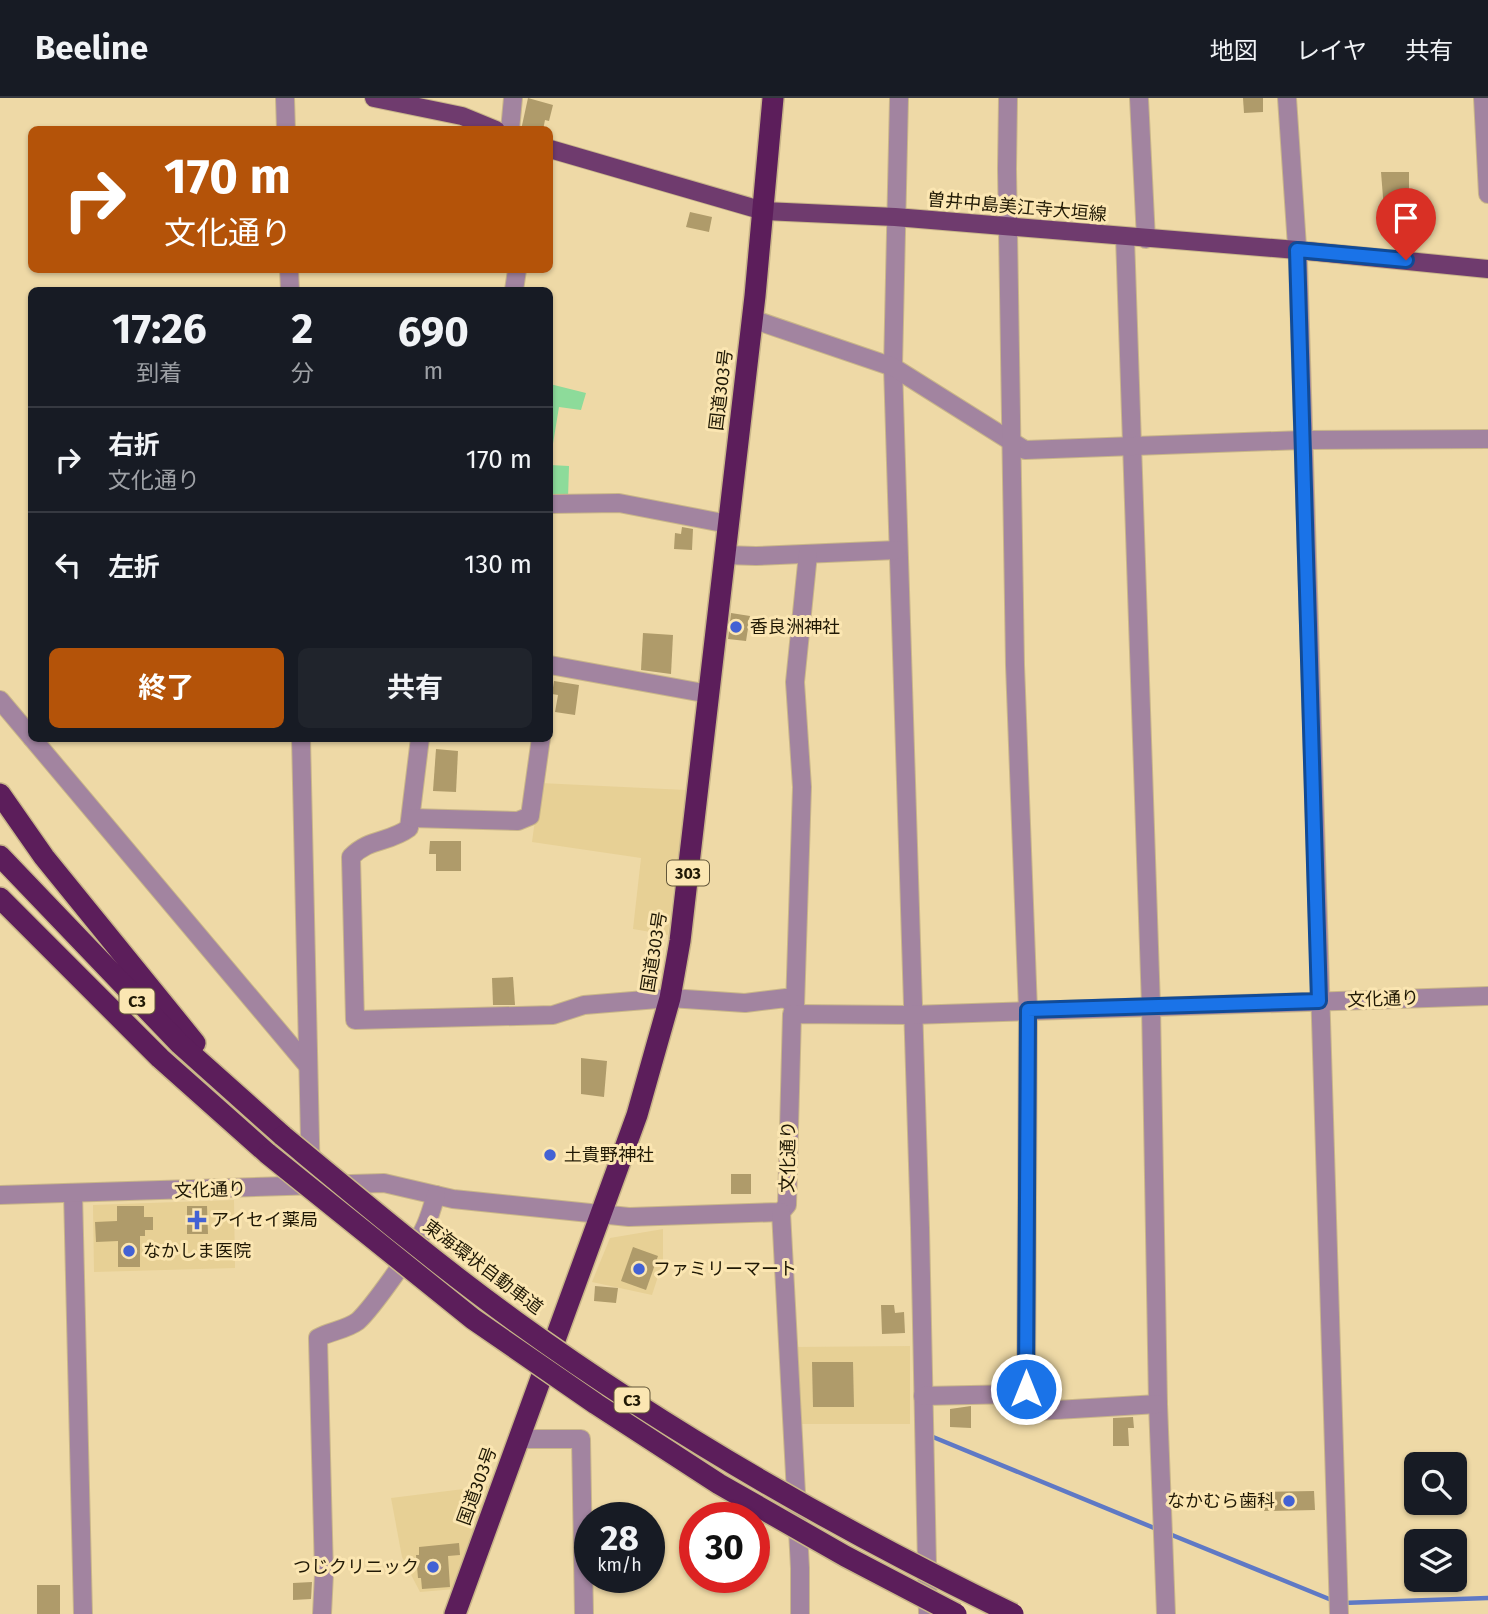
<!DOCTYPE html>
<html lang="ja">
<head>
<meta charset="utf-8">
<style>
	body { margin:0; font-family:"Fira Sans","Noto Sans JP",sans-serif; background:#20242c; color:#f1f3f6; height:100vh; display:flex; flex-direction:column; font-size:26px; white-space:nowrap }
	* { box-sizing:border-box; margin:0 }
	p { font-size:23px; color:#9ea1a6 }
	.icon { flex:none; width:38px; height:38px; fill:none; stroke:currentColor; stroke-width:2; stroke-linecap:round; stroke-linejoin:round }
	.map { position:relative; flex:1; overflow:hidden }
	.details { position:absolute; left:28px; top:189px; width:525px; height:455px; display:flex; flex-direction:column; background:#171b24; border-radius:10px; box-shadow:0 2px 5px #0004 }
	.details>* { flex:none }
	.top-card { position:absolute; left:28px; top:28px; width:525px; height:147px; border-radius:10px; box-shadow:0 2px 5px #0004; background:#b45309; color:#fff; overflow:hidden }
	.fabs { position:absolute; left:1404px; top:1354px; display:grid; gap:14px }
	.fabs a { display:grid; place-items:center; width:63px; height:63px; border-radius:10px; background:#171b24; box-shadow:0 2px 5px #0004; font-size:35px }
	.speed { position:absolute; left:574px; top:1404px; display:flex; gap:14px; font-size:35px; font-weight:700; text-align:center }
	.speed>* { display:grid; place-content:center; width:91px; height:91px; border-radius:50%; background:#171b24; box-shadow:0 2px 5px #0004; line-height:1 }
	.speed small { font-size:18px; font-weight:400 }
	.speed .limit { border:10px solid #d22; background:#fff; color:#111 }
	.pin { position:absolute; display:grid; place-items:center; width:60px; height:60px; color:#fff; margin:-72px -30px; border-radius:50% 50% 50% 0; rotate:-45deg; box-shadow:0 0 7px #0007 }
	.pin .icon { rotate:45deg }
	.me { position:absolute; width:77px; margin:-38px; rotate:0deg; stroke-linejoin:round; filter:drop-shadow(0 0 5px #0008) }
	.turn { display:flex; align-items:center; gap:24px; height:147px; padding:0 21px; font-size:32px }
	.turn .icon { width:91px; height:91px; stroke-width:2.5 }
	.turn b { display:block; font-size:49px; line-height:60px }
	.eta { display:flex; justify-content:space-evenly; align-items:center; height:119px; text-align:center }
	.eta b { font-size:42px; font-weight:700; line-height:49px }
	.button { display:flex; gap:14px; margin-top:auto; padding:14px 21px }
	.button a { flex:1; height:80px; border-radius:10px; background:#b45309; color:#fff; font-size:28px; font-weight:700; line-height:80px; text-align:center }
	.button a+a { background:#20242c; color:#f1f3f6 }
	ul { padding:0; list-style:none }
	li { display:flex; align-items:center; gap:21px; height:105px; padding:0 21px; border-top:2px solid #363941 }
	li div { flex:1 }
	li b { display:block; font-size:26px }
	li em { font-style:normal }
	header { display:flex; align-items:center; gap:42px; box-sizing:border-box; height:98px; padding:0 35px; background:#171b24; border-bottom:2px solid #363941 }
	header strong { font-size:33px }
	nav { display:flex; gap:38px; margin-inline-start:auto; font-size:24px }
	.map>svg:first-child { display:block }
	.built { fill:#e7d095 }
	.green { fill:#8ddb9a }
	.lines { fill:none; stroke-linecap:round; stroke-linejoin:round }
	.stream { stroke:#5f79c5; stroke-width:4.5 }
	.building { fill:#af9b6a }
	.minor-casing { stroke:#c9b689; stroke-width:20 }
	.major-casing { stroke:#c9b689; stroke-width:20 }
	.highway-casing { stroke:#c9b689; stroke-width:24 }
	.minor { stroke:#a284a0; stroke-width:18 }
	.major { stroke:#6f3b6e; stroke-width:18 }
	.highway { stroke:#5c1e5b; stroke-width:21 }
	.highway-bridge-casing { stroke:#c9b689; stroke-width:24; stroke-linecap:butt }
	.highway-bridge { stroke:#5c1e5b; stroke-width:21 }
	.route-casing { stroke:#114b97; stroke-width:18 }
	.route { stroke:#1a73e8; stroke-width:12 }
	.poi-dot { fill:#4362d4; stroke:#fbe6b2; stroke-width:2.5 }
	.labels { text-anchor:middle; dominant-baseline:central; stroke-width:6; stroke-linejoin:round; paint-order:stroke }
	.shield { fill:#fbe6b2; stroke:#625639; stroke-width:2 }
	.shield-label { font-size:16px; font-weight:bold; fill:#201905 }
	.street-label { font-size:18px; fill:#201905; stroke:#fbe6b2 }
	.poi-label { font-size:18px; fill:#201905; stroke:#fbe6b2; text-anchor:start }
</style>
</head>
<body>
<header>
<strong>Beeline</strong>
<nav><a>地図</a><a>レイヤ</a><a>共有</a></nav>
</header>
<div class="map">
<svg width="1488" height="1516" viewBox="0 0 1488 1516">
	<rect width="100%" height="100%" fill="#eed9a6"/>
	<g class="built">
		<path d="M540,685L686,692L668,837L633,831L641,760L532,744Z"/>
		<path d="M234,1102L235,1170L94,1174L93,1107Z"/>
		<path d="M663,1131V1163L652,1197L592,1184L610,1140Z"/>
		<path d="M910,1248V1326H797L793,1249Z"/>
		<path d="M488,1388L455,1491L420,1494L402,1459L391,1400Z"/>
	</g>
	<g class="green">
		<path d="M550,286L586,295L581,312L559,309L550,364Z"/>
		<path d="M550,367L569,368L568,401L550,400Z"/>
	</g>
	<g class="lines">
		<g class="stream">
			<path d="M933,1339L1159,1432"/>
			<path d="M1167,1435L1334,1503"/>
			<path d="M1342,1505L1488,1500"/>
		</g>
	</g>
	<g class="building">
		<path d="M528,0L553,7L549,23L545,22L543,32H521Z"/>
		<path d="M1243,0H1263V14L1244,15Z"/>
		<path d="M1381,74H1409V112H1384Z"/>
		<path d="M690,114L712,119L709,134L686,129Z"/>
		<path d="M682,429L693,431L692,452L674,451L675,435L681,436Z"/>
		<path d="M731,515L750,518L746,543L728,541Z"/>
		<path d="M643,535L673,537L671,576L641,572Z"/>
		<path d="M554,583L579,587L575,617L555,614L558,597L552,596Z"/>
		<path d="M436,651L458,653L456,694L433,693Z"/>
		<path d="M430,743H461V773H436V756H429Z"/>
		<path d="M513,879L515,907H493L492,880Z"/>
		<path d="M581,960L607,963L604,999L581,996Z"/>
		<rect x="731" y="1076" width="20" height="20"/>
		<path d="M117,1108H144V1119H153V1132H145V1138H140V1169H118V1143L96,1144L95,1124L117,1123Z"/>
		<path d="M187,1108H207L208,1136H187Z"/>
		<path d="M633,1149L658,1158L646,1192L621,1183Z"/>
		<path d="M595,1188L618,1190L616,1205L594,1203Z"/>
		<path d="M881,1207H894L895,1215L904,1214L905,1235L882,1236Z"/>
		<path d="M812,1264H853L854,1309H813Z"/>
		<path d="M971,1308V1330L950,1329V1311Z"/>
		<path d="M1133,1319L1134,1330H1128L1129,1348H1113V1320Z"/>
		<path d="M1314,1393L1315,1412L1264,1413L1263,1394Z"/>
		<path d="M459,1445L460,1457L448,1458L450,1489L422,1491L421,1480H418L416,1457H419V1449Z"/>
		<path d="M312,1484L311,1501L293,1502V1485Z"/>
		<rect x="37" y="1487" width="23" height="29"/>
	</g>
	<g class="lines">
		<g class="minor-casing">
			<g id="minor">
				<path d="M285,0L286,32"/>
				<path d="M899,0L893,269L920,1130L928,1516"/>
				<path d="M1139,0L1146,141"/>
				<path d="M1287,0L1298,163L1339,1516"/>
				<path d="M1483,0L1488,96"/>
				<path d="M510,32L513,0"/>
				<path d="M1125,139L1151,908L1158,1306L1166,1516"/>
				<path d="M289,172L290,192"/>
				<path d="M514,192L517,172"/>
				<path d="M752,221L893,269L1025,352L1303,342L1488,341"/>
				<path d="M550,406L619,405L728,426"/>
				<path d="M725,457L756,458L897,452"/>
				<path d="M550,567L709,596"/>
				<path d="M0,602L32,640"/>
				<path d="M32,640L308,968"/>
				<path d="M301,640L311,1087"/>
				<path d="M420,640L409,730C389,745 369,740 351,759L355,922L553,917L584,907L670,900L745,905L786,900L795,909L802,689L795,584L808,456"/>
				<path d="M412,720L518,723L530,718L541,640"/>
				<path d="M73,1095L83,1516"/>
				<path d="M0,1097L384,1085L453,1101L629,1119L781,1114L787,1107L792,916L911,917L1488,898"/>
				<path d="M781,1114L800,1470V1516"/>
				<path d="M923,1298L1018,1296L1026,1291L1028,912L1015,567L1007,71L1008,0"/>
				<path d="M1039,1313L1158,1306"/>
				<path d="M519,1341H581L584,1516"/>
				<path d="M322,1516L324,1476L318,1240C330,1233 346,1232 358,1223C373,1209 413,1152 423,1133C429,1122 432,1109 436,1097"/>
			</g>
		</g>
		<g class="major-casing">
			<g id="major">
				<path d="M374,0L462,18L496,32"/>
				<path d="M550,51L764,113L895,119L1297,152L1488,171"/>
			</g>
		</g>
		<g class="highway-casing">
			<g id="highway">
				<path d="M0,696L44,759L195,945"/>
				<path d="M0,758L180,946L283,1038"/>
				<path d="M0,800L160,960L268,1056"/>
				<path d="M455,1516L637,1017L670,900L680,843L755,198L773,0"/>
			</g>
		</g>
		<use href="#minor" class="minor"/>
		<use href="#major" class="major"/>
		<use href="#highway" class="highway"/>
		<g class="highway-bridge-casing">
			<g id="highway-bridge">
				<path d="M283,1038C359,1101 435,1165 515,1223C671,1336 840,1432 1013,1516"/>
				<path d="M268,1056L473,1221L596,1306L719,1386L845,1458L956,1516"/>
			</g>
		</g>
		<use href="#highway-bridge" class="highway-bridge"/>
	</g>
	<g class="lines">
		<g class="route-casing">
			<path id="route" d="M1026,1291L1028,912L1319,903L1297,152L1406,162"/>
		</g>
		<use href="#route" class="route"/>
	</g>
	<g class="poi-dot">
		<circle cx="736" cy="529" r="7"/>
		<circle cx="550" cy="1057" r="7"/>
		<path d="M193.5 1111.5h7v7h7v7h-7v7h-7v-7h-7v-7h7z"/>
		<circle cx="129" cy="1153" r="7"/>
		<circle cx="639" cy="1171" r="7"/>
		<circle cx="1289" cy="1403" r="7"/>
		<circle cx="433" cy="1469" r="7"/>
	</g>
	<g class="labels">
		<g class="shield">
			<rect x="667" y="762.5" width="42" height="25" rx="5"/>
			<rect x="119.5" y="890.5" width="35" height="25" rx="5"/>
			<rect x="614.5" y="1289.5" width="35" height="25" rx="5"/>
		</g>
		<g class="shield-label">
			<text x="688" y="775">303</text>
			<text x="137" y="903">C3</text>
			<text x="632" y="1302">C3</text>
		</g>
		<g class="street-label">
			<text transform="translate(1017 109) rotate(5)">曽井中島美江寺大垣線</text>
			<text transform="translate(721 292) rotate(-83)">国道303号</text>
			<text transform="translate(654 854) rotate(-81)">国道303号</text>
			<text transform="translate(1383 901) rotate(-2)">文化通り</text>
			<text transform="translate(788 1059) rotate(-89)">文化通り</text>
			<text transform="translate(210 1092) rotate(-2)">文化通り</text>
			<text transform="translate(483 1169) rotate(37)">東海環状自動車道</text>
			<text transform="translate(477 1388) rotate(-70)">国道303号</text>
		</g>
		<g class="poi-label">
			<text x="750" y="529">香良洲神社</text>
			<text x="564" y="1057">土貴野神社</text>
			<text x="211" y="1122">アイセイ薬局</text>
			<text x="143" y="1153">なかしま医院</text>
			<text x="653" y="1171">ファミリーマート</text>
			<text x="1275" y="1403" text-anchor="end">なかむら歯科</text>
			<text x="419" y="1469" text-anchor="end">つじクリニック</text>
		</g>
	</g>
</svg>
<div class="fabs">
<a><svg class="icon" aria-label="search" viewBox="0 0 24 24"><circle cx="10" cy="10" r="6"/><path d="M15 15l6 6"/></svg></a>
<a><svg class="icon" aria-label="layers" viewBox="0 0 24 24"><path d="M12 4l9 5-9 5-9-5zM3 14l9 5 9-5"/></svg></a>
</div>
<div class="speed"><div>28<small>km/h</small></div><div class="limit">30</div></div>
<div class="pin" style="left:1406px;top:162px;background:#d93025"><svg class="icon" aria-label="arrive" viewBox="0 0 24 24"><path d="M6 21V4h12l-3 4 3 4H6"/></svg></div>
<svg class="me" style="left:1026px;top:1291px" viewBox="-20 -20 40 40"><circle r="17" fill="#1a73e8" stroke="#fff" stroke-width="3"/><path d="M0-11L8 9 0 5-8 9z" fill="#fff"/></svg>
<div class="top-card">
<div class="turn"><svg class="icon" aria-label="right" viewBox="0 0 24 24"><path d="M7 20v-9h11M14 6l5 5-5 5"/></svg><div><b>170 m</b>文化通り</div></div>
</div>
<section class="details">
<div class="eta">
<div><b>17:26</b><p>到着</p></div>
<div><b>2</b><p>分</p></div>
<div><b>690</b><p>m</p></div>
</div>
<ul>
<li><svg class="icon" aria-label="right" viewBox="0 0 24 24"><path d="M7 20v-9h11M14 6l5 5-5 5"/></svg><div><b>右折</b><p>文化通り</p></div><em>170 m</em></li>
<li><svg class="icon" aria-label="left" viewBox="0 0 24 24"><path d="M17 20v-9H6M10 6l-5 5 5 5"/></svg><div><b>左折</b></div><em>130 m</em></li>
</ul>
<div class="button"><a>終了</a><a>共有</a></div>
</section>
</div>
</body>
</html>
